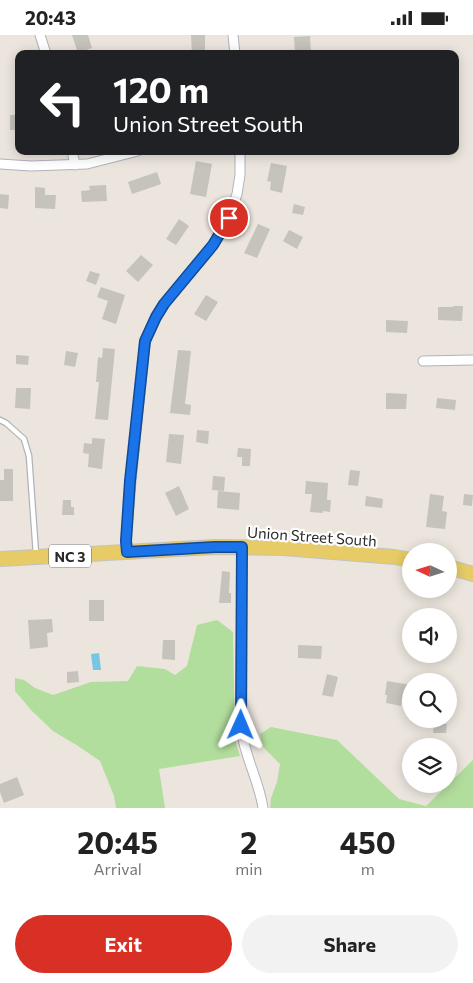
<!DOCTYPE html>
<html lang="en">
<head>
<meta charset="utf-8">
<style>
	body { margin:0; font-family:Commissioner,sans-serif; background:#f2f2f2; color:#222; height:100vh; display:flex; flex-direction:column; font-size:19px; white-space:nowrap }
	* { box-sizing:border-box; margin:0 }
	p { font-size:16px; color:#767676 }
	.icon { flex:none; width:28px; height:28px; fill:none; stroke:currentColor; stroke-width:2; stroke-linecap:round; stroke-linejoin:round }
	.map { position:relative; height:773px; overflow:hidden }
	.drawer { display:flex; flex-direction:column; background:#fff; flex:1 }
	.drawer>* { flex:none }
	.guide { position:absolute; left:15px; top:15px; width:444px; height:105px; border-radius:10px; box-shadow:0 2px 12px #0003; background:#202124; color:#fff; overflow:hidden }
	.needle { width:32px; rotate:274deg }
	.controls { position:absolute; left:402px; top:508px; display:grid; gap:10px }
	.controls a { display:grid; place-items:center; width:55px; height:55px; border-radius:50%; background:#fff; box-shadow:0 2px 12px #0003; font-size:25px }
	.pin { position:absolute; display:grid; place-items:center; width:42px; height:42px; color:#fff; margin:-21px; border:2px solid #fff; border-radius:50%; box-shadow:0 1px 5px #0007 }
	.me { position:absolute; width:55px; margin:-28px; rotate:1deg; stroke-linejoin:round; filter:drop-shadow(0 0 4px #0008) }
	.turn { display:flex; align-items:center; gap:18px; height:105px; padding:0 15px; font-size:22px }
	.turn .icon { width:65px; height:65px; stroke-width:2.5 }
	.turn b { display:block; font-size:35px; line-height:42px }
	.eta { display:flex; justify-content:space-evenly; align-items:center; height:85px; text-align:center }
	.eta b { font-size:30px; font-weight:700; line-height:35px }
	.cta { display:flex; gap:10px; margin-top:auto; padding:10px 15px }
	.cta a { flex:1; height:58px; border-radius:30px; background:#d93025; color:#fff; font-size:20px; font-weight:700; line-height:58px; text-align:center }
	.cta a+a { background:#f2f2f2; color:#222 }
	.status { display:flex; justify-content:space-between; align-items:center; height:35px; padding:0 25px; background:#fff; direction:ltr }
	.status svg { height:14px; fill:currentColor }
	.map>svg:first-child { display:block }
	.green { fill:#b2de9d }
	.water { fill:#77c6e5 }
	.building { fill:#c6c2bc }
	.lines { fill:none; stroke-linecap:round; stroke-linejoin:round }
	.lane-casing { stroke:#b0b3bc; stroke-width:7 }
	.street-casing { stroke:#b0b3bc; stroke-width:11 }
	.primary-casing { stroke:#c3c3c3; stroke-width:16 }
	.lane { stroke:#fff; stroke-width:4.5 }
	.street { stroke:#fff; stroke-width:9 }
	.primary { stroke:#e6cb66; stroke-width:14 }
	.route-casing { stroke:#114b97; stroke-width:12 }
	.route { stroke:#1a73e8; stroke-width:9 }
	.labels { text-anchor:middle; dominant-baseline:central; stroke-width:4.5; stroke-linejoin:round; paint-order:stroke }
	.shield { fill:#fff; stroke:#6a6a6a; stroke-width:1 }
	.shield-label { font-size:14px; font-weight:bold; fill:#2a2a2a }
	.street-label { font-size:15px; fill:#2a2a2a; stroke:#fff }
</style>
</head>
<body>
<div class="status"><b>20:43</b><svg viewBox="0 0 49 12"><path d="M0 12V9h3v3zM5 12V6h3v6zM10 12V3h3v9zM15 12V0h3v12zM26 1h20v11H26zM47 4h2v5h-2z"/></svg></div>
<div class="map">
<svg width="473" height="773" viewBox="0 0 473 773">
	<rect width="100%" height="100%" fill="#ebe5dd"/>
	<g class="green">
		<path d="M217,585L233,597L235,705L240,721L159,734L165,773H116L114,761L100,726L78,711L53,696L32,676L15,656V643L24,645L35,653L53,660L91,647L128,646L137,631L165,634L175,640L187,631L191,614L197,590Z"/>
		<path d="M271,692L337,705L399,764L426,771L473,725V773H270L271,763L277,747L280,729L263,712L260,699Z"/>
	</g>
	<path class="water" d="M99,618L101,635H93L91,619Z"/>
	<g class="building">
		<path d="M72,0H88L92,13L78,18Z"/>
		<path d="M191,0H205V19H192Z"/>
		<path d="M310,1L311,19H295L294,2Z"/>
		<rect x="10" y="80" width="9" height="15"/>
		<path d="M196,126L212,129L206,162L190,159Z"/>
		<path d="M271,128L287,131L282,158L270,155L271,147L267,146Z"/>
		<path d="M157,137L161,149L132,159L128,147Z"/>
		<path d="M106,150L107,166L82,167L81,156L90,155L89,151Z"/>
		<path d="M35,152L45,153V160H56L55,174L35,173Z"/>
		<path d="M0,159L9,160L8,174L0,173Z"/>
		<path d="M294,169L305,172L303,180L292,178Z"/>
		<path d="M179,184L189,191L176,210L166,204Z"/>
		<path d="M258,189L270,194L257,223L244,218Z"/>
		<path d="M289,195L303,202L297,214L283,206Z"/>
		<path d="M141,220L153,230L138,247L126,236Z"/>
		<path d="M90,236L100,239L96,250L86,246Z"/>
		<path d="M101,252L125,260L116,289L102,284L108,266L97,262Z"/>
		<path d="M206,260L218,267L206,286L194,279Z"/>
		<path d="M453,271H463L462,286L438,285V272H453Z"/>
		<path d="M386,285L408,286L407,298L386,297Z"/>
		<path d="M103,313L115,314L108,385L95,384L99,347H96L98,322L102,323Z"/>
		<path d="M178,315L191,316L185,369L191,370L190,380L170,378Z"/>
		<path d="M66,316L78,318L75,332L64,330Z"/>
		<path d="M16,320L29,321L28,330L16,329Z"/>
		<path d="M16,353H31L30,374L15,373Z"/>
		<path d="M386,358L407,359L406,374H386Z"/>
		<path d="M437,363L456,365L455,375L436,373Z"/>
		<path d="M197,395L209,396L208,409L196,407Z"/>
		<path d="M169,399L184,400L181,429L166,427Z"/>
		<path d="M92,403L105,404L102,434L88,432L89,419L83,418L84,408L92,409Z"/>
		<path d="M238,413L251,414L250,431H242V422H237Z"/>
		<path d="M4,434H13V466H0V445H4Z"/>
		<path d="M350,435L360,436L358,451L348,450Z"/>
		<path d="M213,441L225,442L224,456L212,455Z"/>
		<path d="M306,446L328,448L327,465H331L330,477L323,476V478L310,477L312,459H305Z"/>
		<path d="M179,451L189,474L176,481L165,458Z"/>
		<path d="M218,456L240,458L239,475L217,473Z"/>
		<path d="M430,459L444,461L442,476L447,477L445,494L426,492Z"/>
		<path d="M464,459L473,460L472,471L463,470Z"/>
		<path d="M366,461L383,464L382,473L365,471Z"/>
		<path d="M63,465H71V472H74V480H62Z"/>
		<path d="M222,536L230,537L229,558H231V568H219Z"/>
		<rect x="89" y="565" width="15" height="21"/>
		<path d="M52,584L53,597L47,598L48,612L30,614L28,585Z"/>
		<path d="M163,605H175V625L162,624Z"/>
		<path d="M298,610L322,611L321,624L298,623Z"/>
		<path d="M78,636L79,647L67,648V637Z"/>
		<path d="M327,639L338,642L333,662L322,660Z"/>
		<path d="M387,646L411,650V665L402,663L401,671L386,668L387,660H385Z"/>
		<path d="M434,688L447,689L446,698H433Z"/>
		<path d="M17,742L24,760L4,768L0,757V749Z"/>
	</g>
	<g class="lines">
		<g class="lane-casing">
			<path id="lane" d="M0,385L6,388L24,404L29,421L36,519"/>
		</g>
		<g class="street-casing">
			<g id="street">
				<path d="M40,0L46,19"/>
				<path d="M233,0L235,19"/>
				<path d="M72,116L75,130"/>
				<path d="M0,129L31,131L87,129L138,116"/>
				<path d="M423,326L473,325"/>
				<path d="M242,512L241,690C243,719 259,745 263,773"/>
				<path d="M127,517L126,506L131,446L145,307L156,282L164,269L213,210L229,183L237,159L240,140V116"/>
			</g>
		</g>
		<g class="primary-casing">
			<g id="primary">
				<path d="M0,524L215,512L283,513L395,522L411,525"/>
				<path d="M449,532L473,539"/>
			</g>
		</g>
		<use href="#lane" class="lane"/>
		<use href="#street" class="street"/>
		<use href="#primary" class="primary"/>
	</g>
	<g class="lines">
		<g class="route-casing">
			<path id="route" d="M229,183L213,210L164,269L156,282L145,306L130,446L126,506L127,517L215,512H242L241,690"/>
		</g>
		<use href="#route" class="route"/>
	</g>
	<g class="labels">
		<rect class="shield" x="49" y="509.5" width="42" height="23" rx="4"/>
		<g class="shield-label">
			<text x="70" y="521">NC 3</text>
		</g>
		<g class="street-label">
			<text transform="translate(312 501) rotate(4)">Union Street South</text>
		</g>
	</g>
</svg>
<div class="controls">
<a><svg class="needle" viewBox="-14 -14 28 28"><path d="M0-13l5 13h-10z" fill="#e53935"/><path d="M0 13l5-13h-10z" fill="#767676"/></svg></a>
<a><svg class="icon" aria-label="sound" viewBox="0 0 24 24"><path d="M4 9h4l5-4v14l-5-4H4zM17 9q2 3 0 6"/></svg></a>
<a><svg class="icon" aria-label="search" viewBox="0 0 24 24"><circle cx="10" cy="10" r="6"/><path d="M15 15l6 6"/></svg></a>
<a><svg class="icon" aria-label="layers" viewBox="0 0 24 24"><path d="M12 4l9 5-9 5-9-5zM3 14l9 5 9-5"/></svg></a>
</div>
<div class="pin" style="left:229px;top:183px;background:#d93025"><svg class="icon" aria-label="arrive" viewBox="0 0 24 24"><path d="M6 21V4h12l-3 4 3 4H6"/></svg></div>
<svg class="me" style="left:241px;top:690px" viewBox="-20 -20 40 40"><path d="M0-17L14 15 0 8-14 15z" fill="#1a73e8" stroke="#fff" stroke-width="4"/></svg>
<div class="guide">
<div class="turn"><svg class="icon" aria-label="left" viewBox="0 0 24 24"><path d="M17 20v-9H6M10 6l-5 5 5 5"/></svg><div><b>120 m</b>Union Street South</div></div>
</div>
</div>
<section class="drawer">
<div class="eta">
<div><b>20:45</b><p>Arrival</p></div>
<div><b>2</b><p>min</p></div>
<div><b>450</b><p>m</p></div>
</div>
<div class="cta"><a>Exit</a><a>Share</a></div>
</section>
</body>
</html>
